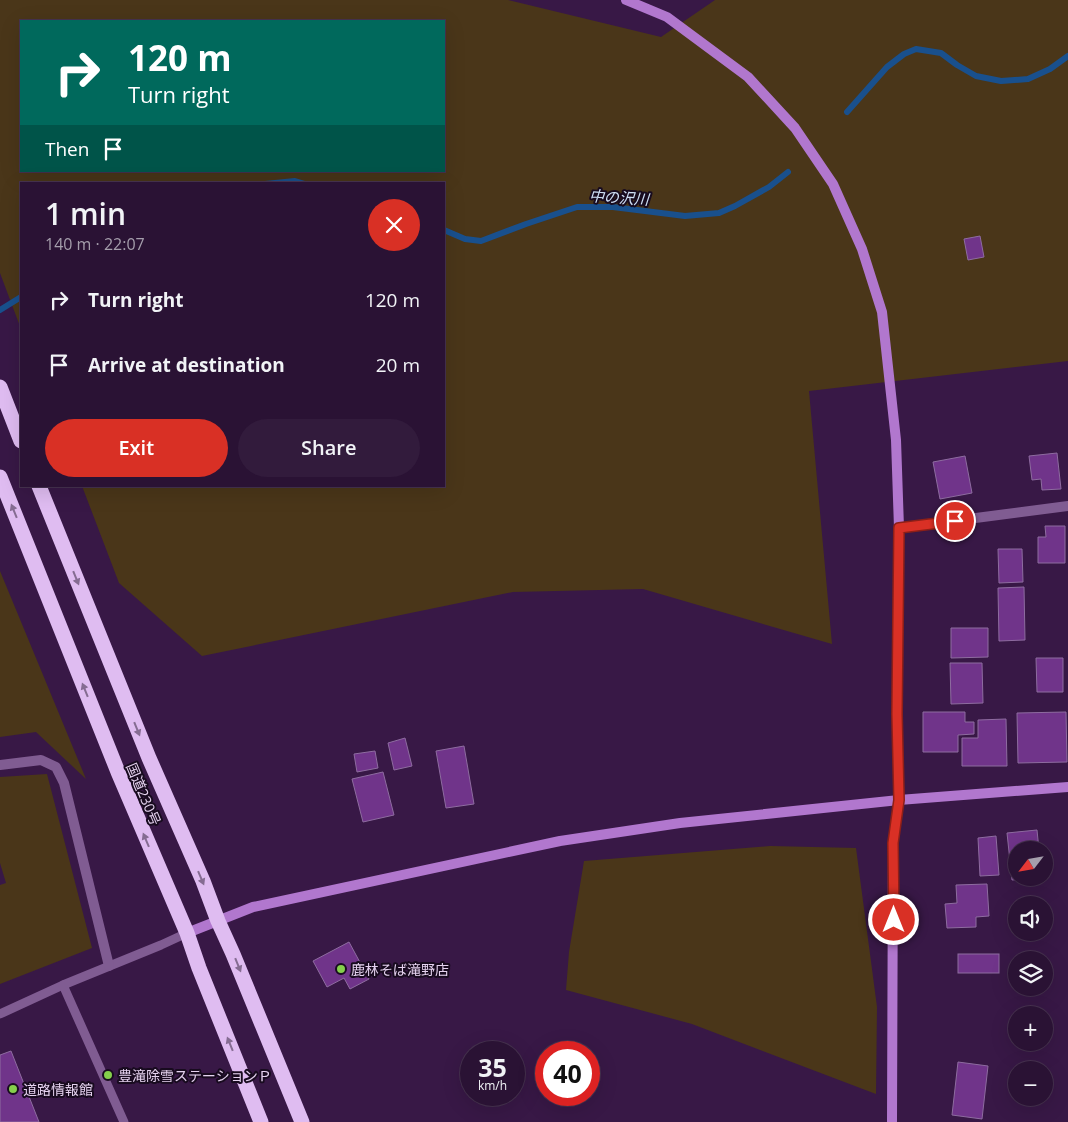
<!DOCTYPE html>
<html lang="en">
<head>
<meta charset="utf-8">
<style>
	body { margin:0; font-family:"Open Sans","Noto Sans JP",sans-serif; background:#321b3c; color:#f1f3f6; height:100vh; display:flex; flex-direction:column; font-size:19px; white-space:nowrap }
	* { box-sizing:border-box; margin:0 }
	p { font-size:16px; color:#a59eac }
	.icon { flex:none; width:28px; height:28px; fill:none; stroke:currentColor; stroke-width:2; stroke-linecap:round; stroke-linejoin:round }
	.map { position:relative; flex:1; overflow:hidden }
	.details { position:absolute; left:20px; top:182px; width:425px; height:305px; display:flex; flex-direction:column; background:#2a1234; border-radius:0px; box-shadow:0 5px 20px #0002,0 0 0 1px #46324f }
	.details>* { flex:none }
	.banner { position:absolute; left:20px; top:20px; width:425px; height:152px; border-radius:0px; box-shadow:0 5px 20px #0002,0 0 0 1px #46324f; background:#00695c; color:#fff; overflow:hidden }
	.needle { width:32px; rotate:239deg }
	.controls { position:absolute; left:1008px; top:841px; display:grid; gap:10px }
	.controls a { display:grid; place-items:center; width:45px; height:45px; border-radius:50%; background:#2a1234; box-shadow:0 5px 20px #0002,0 0 0 1px #46324f; font-size:25px }
	.speed { position:absolute; left:460px; top:1041px; display:flex; gap:10px; font-size:25px; font-weight:700; text-align:center }
	.speed>* { display:grid; place-content:center; width:65px; height:65px; border-radius:50%; background:#2a1234; box-shadow:0 5px 20px #0002,0 0 0 1px #46324f; line-height:1 }
	.speed small { font-size:12px; font-weight:400 }
	.speed .limit { border:8px solid #d22; background:#fff; color:#111 }
	.pin { position:absolute; display:grid; place-items:center; width:42px; height:42px; color:#fff; margin:-21px; border:2px solid #fff; border-radius:50%; box-shadow:0 1px 5px #0007 }
	.me { position:absolute; width:55px; margin:-28px; rotate:0deg; stroke-linejoin:round; filter:drop-shadow(0 0 4px #0008) }
	.turn { display:flex; align-items:center; gap:18px; height:105px; padding:0 25px; font-size:22px }
	.turn .icon { width:65px; height:65px; stroke-width:2.5 }
	.turn b { display:block; font-size:35px; line-height:42px }
	.then { display:flex; align-items:center; height:48px; padding:0 25px; background:#0003; gap:10px; font-size:19px }
	.round { display:grid; place-items:center; flex:none; width:52px; height:52px; border-radius:26px; background:#321b3c }
	.head { display:flex; align-items:center; justify-content:space-between; height:85px; padding:0 25px }
	h1 { font-size:30px; font-weight:600; line-height:38px }
	.cta { display:flex; gap:10px; margin-top:auto; padding:10px 25px }
	.cta a { flex:1; height:58px; border-radius:30px; background:#d93025; color:#fff; font-size:20px; font-weight:600; line-height:58px; text-align:center }
	.cta a+a { background:#321b3c; color:#f1f3f6 }
	ul { padding:0; list-style:none }
	li { display:flex; align-items:center; gap:15px; height:65px; padding:0 25px }
	li div { flex:1 }
	li b { display:block; font-size:19px }
	li em { font-style:normal }
	.map>svg:first-child { display:block }
	.green { fill:#4a3619; fill-rule:evenodd }
	.lines { fill:none; stroke-linecap:round; stroke-linejoin:round }
	.stream { stroke:#19508d; stroke-width:6 }
	.building { fill:#70348a; stroke:#8e6ca0 }
	.lane { stroke:#805c92; stroke-width:9 }
	.street { stroke:#805c92; stroke-width:10 }
	.secondary { stroke:#b177ce; stroke-width:10 }
	.highway { stroke:#dfbcf1; stroke-width:15 }
	.oneway { fill:#856c92 }
	.route-casing { stroke:#8d1f18; stroke-width:12 }
	.route { stroke:#d93025; stroke-width:9 }
	.poi-dot { fill:#85cf4c; stroke:#180b1f; stroke-width:2 }
	.labels { text-anchor:middle; dominant-baseline:central; stroke-width:4; stroke-linejoin:round; paint-order:stroke }
	.street-label { font-size:14px; fill:#e5d2ef; stroke:#180b1f }
	.poi-label { font-size:14px; fill:#e5d2ef; stroke:#180b1f; text-anchor:start }
	.water-label { font-size:15px; font-style:italic; fill:#d0e1f7; stroke:#180b1f }
</style>
</head>
<body>
<div class="map">
<svg width="1068" height="1122" viewBox="0 0 1068 1122">
	<rect width="100%" height="100%" fill="#381846"/>
	<g class="green">
		<path d="M0,0H508L661,37L715,0H1068V361L809,391L832,644L643,589L513,592L202,656L119,583L82,486H444V184H21V329L0,273ZM21,21H444V171H21Z"/>
		<path d="M0,571L86,779L36,732L0,737Z"/>
		<path d="M47,774L92,948L0,984V885L6,883L0,863V777Z"/>
		<path d="M770,846L856,848L877,1007L876,1094L692,1024L566,990L569,952L584,861Z"/>
	</g>
	<g class="lines">
		<g class="stream">
			<path d="M847,112L887,67L904,54L916,49L941,53L957,65L976,76L1001,81L1028,79L1050,69L1068,56"/>
			<path d="M265,184L295,181L305,184"/>
			<path d="M444,230L465,239L481,241L526,224L577,207H613L685,216L719,213L735,206L769,187L788,172"/>
			<path d="M0,310L21,297"/>
		</g>
	</g>
	<g class="building">
		<path d="M980,236L984,257L968,260L964,239Z"/>
		<path d="M1057,453L1061,489L1042,490L1041,479L1032,480L1029,456Z"/>
		<path d="M965,456L972,493L940,499L933,462Z"/>
		<path d="M1045,526H1065V563H1038V537H1046Z"/>
		<path d="M998,549H1022L1023,582L999,583Z"/>
		<path d="M1024,587L1025,640L999,641L998,588Z"/>
		<path d="M951,628H988V657L951,658Z"/>
		<path d="M1036,658H1063V692H1037Z"/>
		<path d="M950,663H982L983,703L951,704Z"/>
		<path d="M923,712H965V722H974V734L958,735V752H923Z"/>
		<path d="M1066,712L1067,762L1018,763L1017,713Z"/>
		<path d="M1006,719L1007,766H962V738H978V720Z"/>
		<path d="M405,738L412,766L394,770L388,743Z"/>
		<path d="M464,746L474,804L446,808L436,751Z"/>
		<path d="M375,751L378,768L357,772L354,754Z"/>
		<path d="M383,772L394,815L363,822L352,779Z"/>
		<path d="M1037,830L1039,850H1016V878H1042L1012,880L1007,833Z"/>
		<path d="M996,836L999,875L980,876L978,838Z"/>
		<path d="M987,884L989,916L976,917V927L947,928L945,904L957,903L956,885Z"/>
		<path d="M349,942L369,979L350,989L344,978L327,987L313,961Z"/>
		<rect x="958" y="954" width="41" height="19"/>
		<path d="M11,1051L39,1122H0V1055Z"/>
		<path d="M958,1062L988,1066L982,1119L952,1115Z"/>
	</g>
	<g class="lines">
		<g class="lane">
			<path d="M0,1014L63,985"/>
			<path d="M124,1122L63,985L161,945L187,933"/>
		</g>
		<g class="street">
			<path d="M899,528L1068,506"/>
			<path d="M0,765L41,760L56,767L64,783L109,966"/>
		</g>
		<g class="secondary">
			<path d="M626,0L667,17L748,77L795,128L833,184L862,249L882,312L896,440L899,528L897,714L899,800L893,843L892,1122"/>
			<path d="M187,933L253,907L560,841L680,823L899,800L1068,787"/>
		</g>
		<g class="highway">
			<path d="M0,387L21,441"/>
			<path d="M0,477L118,772L187,933L199,968L261,1122"/>
			<path d="M39,486L149,758L203,881L218,921L233,954L302,1122"/>
		</g>
	</g>
	<defs><path id="oneway-solid" d="M-6-.8H1V-3.2L6.5 0L1 3.2V.8H-6Z" transform="scale(1.25)"/></defs>
	<g class="oneway">
		<use href="#oneway-solid" transform="translate(14 511) rotate(-112)"/>
		<use href="#oneway-solid" transform="translate(76 578) rotate(68)"/>
		<use href="#oneway-solid" transform="translate(85 690) rotate(-112)"/>
		<use href="#oneway-solid" transform="translate(137 729) rotate(68)"/>
		<use href="#oneway-solid" transform="translate(146 840) rotate(-113)"/>
		<use href="#oneway-solid" transform="translate(201 878) rotate(67)"/>
		<use href="#oneway-solid" transform="translate(238 965) rotate(68)"/>
		<use href="#oneway-solid" transform="translate(230 1044) rotate(-112)"/>
	</g>
	<g class="lines">
		<g class="route-casing">
			<path id="route" d="M894,920L893,843L899,800L897,714L899,528L955,521"/>
		</g>
		<use href="#route" class="route"/>
	</g>
	<g class="poi-dot">
		<circle cx="341" cy="969" r="5"/>
		<circle cx="108" cy="1075" r="5"/>
		<circle cx="13" cy="1089" r="5"/>
	</g>
	<g class="labels">
		<g class="street-label">
			<text transform="translate(144 794) rotate(67)">国道230号</text>
		</g>
		<g class="poi-label">
			<text x="351" y="969">鹿林そば滝野店</text>
			<text x="118" y="1075">豊滝除雪ステーションＰ</text>
			<text x="23" y="1089">道路情報館</text>
		</g>
		<g class="water-label">
			<text transform="translate(619 197) rotate(4)">中の沢川</text>
		</g>
	</g>
</svg>
<div class="controls">
<a><svg class="needle" viewBox="-14 -14 28 28"><path d="M0-13l5 13h-10z" fill="#e53935"/><path d="M0 13l5-13h-10z" fill="#a59eac"/></svg></a>
<a><svg class="icon" aria-label="sound" viewBox="0 0 24 24"><path d="M4 9h4l5-4v14l-5-4H4zM17 9q2 3 0 6"/></svg></a>
<a><svg class="icon" aria-label="layers" viewBox="0 0 24 24"><path d="M12 4l9 5-9 5-9-5zM3 14l9 5 9-5"/></svg></a>
<a>+</a>
<a>−</a>
</div>
<div class="speed"><div>35<small>km/h</small></div><div class="limit">40</div></div>
<div class="pin" style="left:955px;top:521px;background:#d93025"><svg class="icon" aria-label="arrive" viewBox="0 0 24 24"><path d="M6 21V4h12l-3 4 3 4H6"/></svg></div>
<svg class="me" style="left:894px;top:920px" viewBox="-20 -20 40 40"><circle r="17" fill="#d93025" stroke="#fff" stroke-width="3"/><path d="M0-11L8 9 0 5-8 9z" fill="#fff"/></svg>
<div class="banner">
<div class="turn"><svg class="icon" aria-label="right" viewBox="0 0 24 24"><path d="M7 20v-9h11M14 6l5 5-5 5"/></svg><div><b>120 m</b>Turn right</div></div>
<div class="then">Then<svg class="icon" aria-label="arrive" viewBox="0 0 24 24"><path d="M6 21V4h12l-3 4 3 4H6"/></svg></div>
</div>
<section class="details">
<div class="head"><div><h1>1 min</h1><p>140 m · 22:07</p></div><a class="round" style="background:#d93025;color:#fff"><svg class="icon" aria-label="close" viewBox="0 0 24 24"><path d="M6 6l12 12M18 6L6 18"/></svg></a></div>
<ul>
<li><svg class="icon" aria-label="right" viewBox="0 0 24 24"><path d="M7 20v-9h11M14 6l5 5-5 5"/></svg><div><b>Turn right</b></div><em>120 m</em></li>
<li><svg class="icon" aria-label="arrive" viewBox="0 0 24 24"><path d="M6 21V4h12l-3 4 3 4H6"/></svg><div><b>Arrive at destination</b></div><em>20 m</em></li>
</ul>
<div class="cta"><a>Exit</a><a>Share</a></div>
</section>
</div>
</body>
</html>
